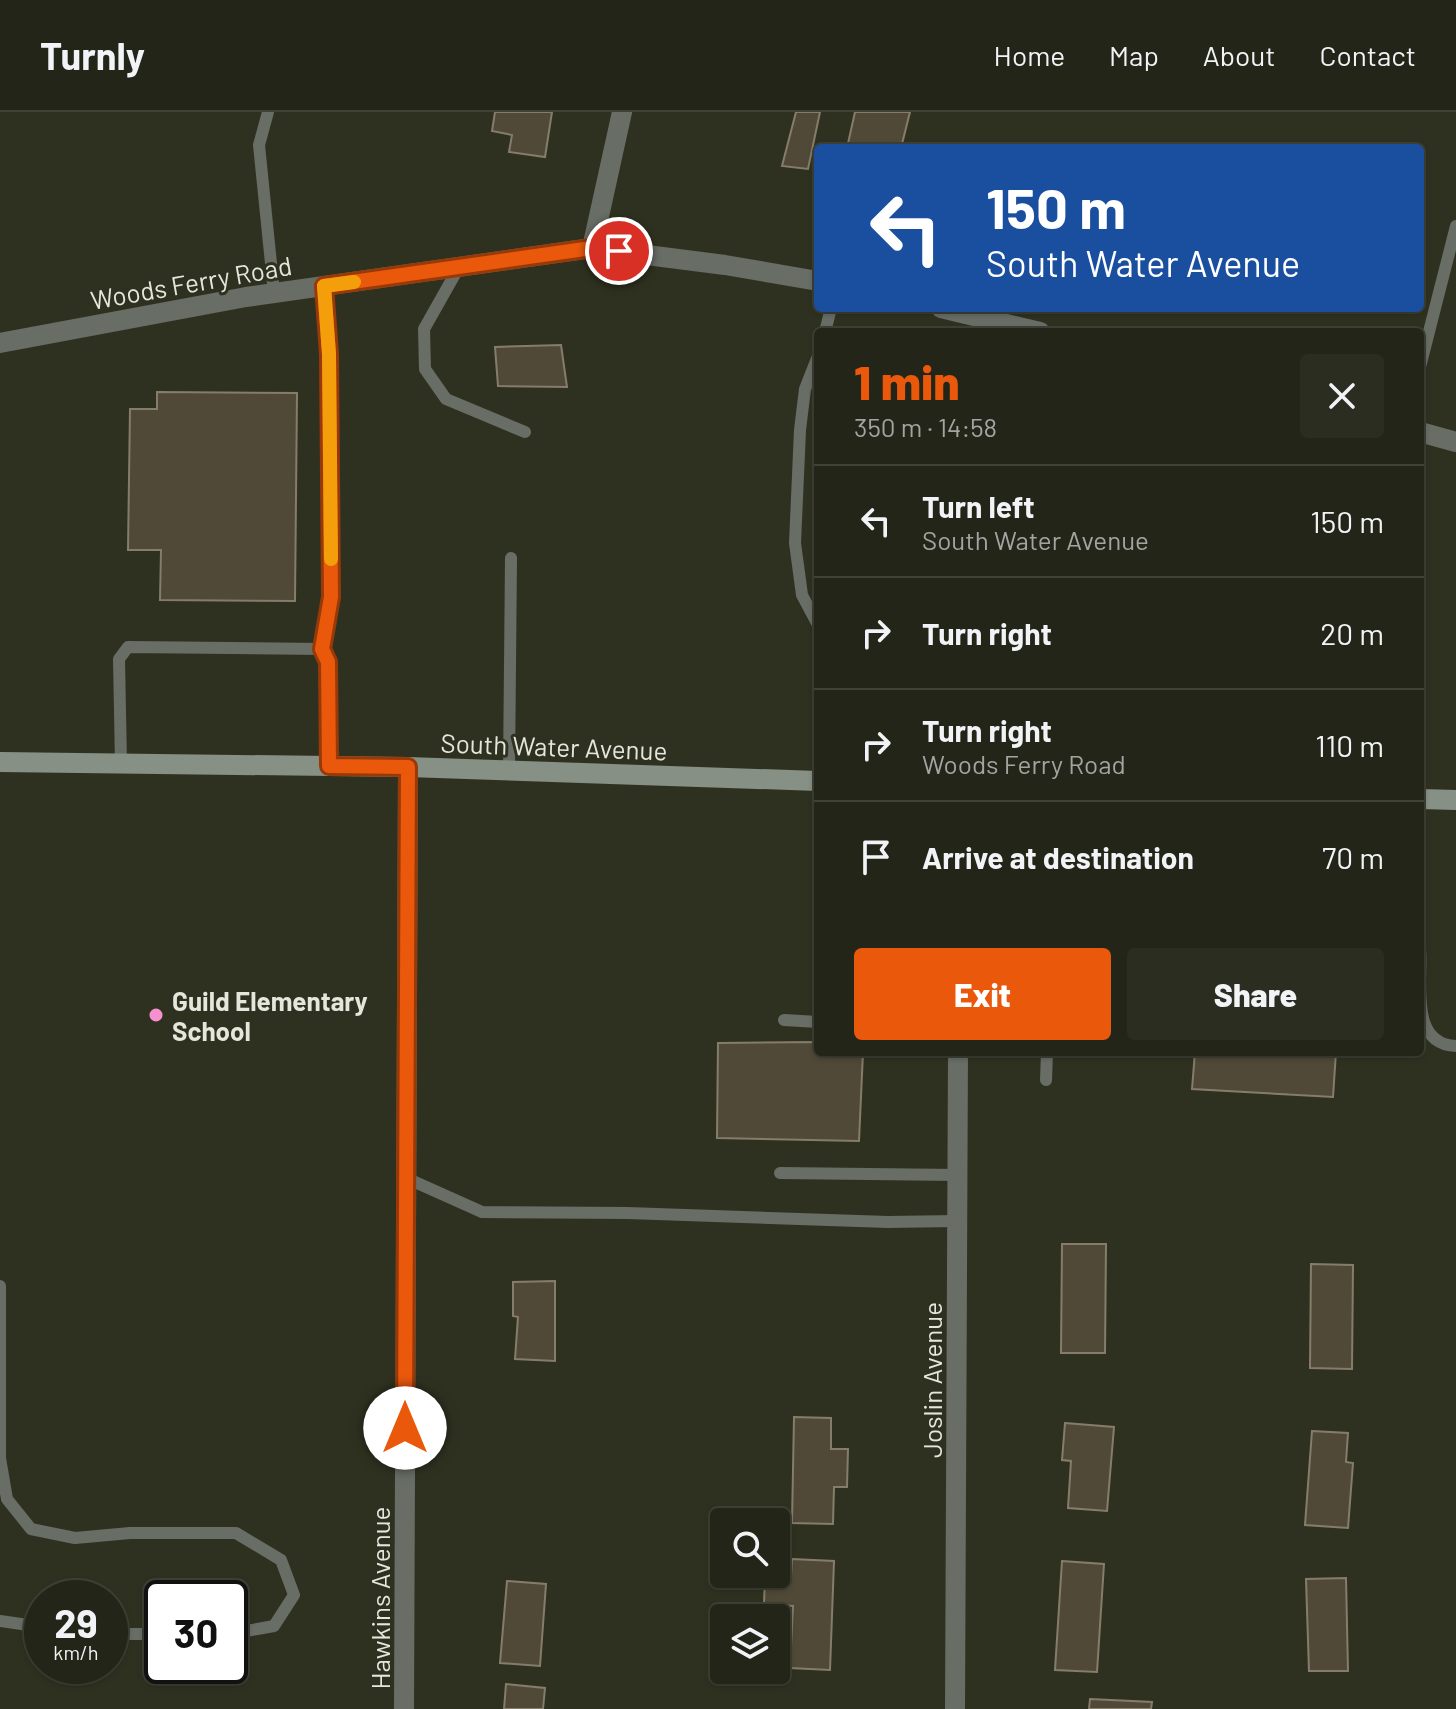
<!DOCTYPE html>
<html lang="en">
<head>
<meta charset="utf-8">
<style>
	body { margin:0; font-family:Barlow,sans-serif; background:#2b2d21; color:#f1f3f6; height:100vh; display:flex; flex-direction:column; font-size:30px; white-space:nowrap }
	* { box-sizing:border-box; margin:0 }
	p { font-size:26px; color:#a3a5a2 }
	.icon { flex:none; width:44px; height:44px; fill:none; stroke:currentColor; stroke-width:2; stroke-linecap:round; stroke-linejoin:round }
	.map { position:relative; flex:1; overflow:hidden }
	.side { position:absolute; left:814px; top:216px; width:610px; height:728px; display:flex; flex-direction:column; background:#232518; border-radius:8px; box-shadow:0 2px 6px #0004,0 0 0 2px #404237 }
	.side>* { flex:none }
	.top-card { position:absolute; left:814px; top:32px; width:610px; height:168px; border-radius:8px; box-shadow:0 2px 6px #0004,0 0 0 2px #404237; background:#1a4fa0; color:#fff; overflow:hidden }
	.controls { position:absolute; left:710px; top:1396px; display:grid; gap:16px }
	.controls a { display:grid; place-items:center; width:80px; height:80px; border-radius:8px; background:#232518; box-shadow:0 2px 6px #0004,0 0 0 2px #404237; font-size:40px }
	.speed { position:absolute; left:24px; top:1468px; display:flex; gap:16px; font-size:40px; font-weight:700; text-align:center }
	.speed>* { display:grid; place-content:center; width:104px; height:104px; border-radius:50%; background:#232518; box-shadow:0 2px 6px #0004,0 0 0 2px #404237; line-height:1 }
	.speed small { font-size:20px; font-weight:400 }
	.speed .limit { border:4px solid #111; border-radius:12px; background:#fff; color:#111 }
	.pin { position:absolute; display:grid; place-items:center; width:68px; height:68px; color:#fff; margin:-34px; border:4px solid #fff; border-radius:50%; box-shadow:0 2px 8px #0007 }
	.me { position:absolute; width:88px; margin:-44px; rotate:0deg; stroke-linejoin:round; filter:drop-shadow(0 0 6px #0008) }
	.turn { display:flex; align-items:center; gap:28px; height:168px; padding:0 40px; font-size:36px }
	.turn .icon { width:104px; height:104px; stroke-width:2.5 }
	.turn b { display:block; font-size:56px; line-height:68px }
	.round { display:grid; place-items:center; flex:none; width:84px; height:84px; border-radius:8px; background:#2b2d21 }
	.overview { display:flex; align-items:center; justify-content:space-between; height:136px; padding:0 40px }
	h1 { font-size:48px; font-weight:800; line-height:60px; color:#ea580c }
	.primary-button { display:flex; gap:16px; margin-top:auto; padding:16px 40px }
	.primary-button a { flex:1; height:92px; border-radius:8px; background:#ea580c; color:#fff; font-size:32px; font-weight:800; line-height:92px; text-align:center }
	.primary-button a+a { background:#2b2d21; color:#f1f3f6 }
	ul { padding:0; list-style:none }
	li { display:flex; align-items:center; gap:24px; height:112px; padding:0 40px; border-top:2px solid #404237 }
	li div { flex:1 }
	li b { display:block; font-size:30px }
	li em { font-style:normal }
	header { display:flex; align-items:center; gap:48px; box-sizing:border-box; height:112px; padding:0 40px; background:#232518; border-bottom:2px solid #404237 }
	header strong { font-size:38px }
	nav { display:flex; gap:44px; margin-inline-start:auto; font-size:28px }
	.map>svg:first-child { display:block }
	.building { fill:#504937; stroke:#857d6a; stroke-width:2 }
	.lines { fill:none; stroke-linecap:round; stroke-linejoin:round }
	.lane { stroke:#686d66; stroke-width:12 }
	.street { stroke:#686d66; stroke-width:20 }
	.secondary { stroke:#879085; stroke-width:20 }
	.route-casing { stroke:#983908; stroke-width:20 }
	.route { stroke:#ea580c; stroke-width:14 }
	.slow { stroke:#f59e0b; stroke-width:14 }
	.poi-dot { fill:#f790ce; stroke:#2f3120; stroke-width:3 }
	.labels { text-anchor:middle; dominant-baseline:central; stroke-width:6; stroke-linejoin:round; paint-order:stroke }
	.street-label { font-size:26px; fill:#e5e7dc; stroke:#2f3120 }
	.poi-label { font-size:26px; font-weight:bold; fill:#e5e7dc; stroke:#2f3120; text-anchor:start }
</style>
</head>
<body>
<header>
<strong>Turnly</strong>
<nav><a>Home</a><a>Map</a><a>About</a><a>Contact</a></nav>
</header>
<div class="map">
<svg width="1456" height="1597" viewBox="0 0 1456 1597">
	<rect width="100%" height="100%" fill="#2f3120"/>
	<g class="building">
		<path d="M495,0H552L545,45L509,40L512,23L492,19Z"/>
		<path d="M796,0H820L808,57L782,54Z"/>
		<path d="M855,0H910L901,36H847Z"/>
		<path d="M561,233L567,275L498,274L495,235Z"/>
		<path d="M157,280L297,281L295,489L160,488L161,438H128L130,297H157Z"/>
		<path d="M818,930V940H863L859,1029L717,1026L718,931Z"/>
		<path d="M1195,940H1336L1333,985L1192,977Z"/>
		<path d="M1062,1132H1106L1105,1241H1061Z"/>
		<path d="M1311,1152L1353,1153L1352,1257L1310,1256Z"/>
		<path d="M555,1169V1249L515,1247L518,1205L513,1204V1170Z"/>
		<path d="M794,1305L831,1306V1337H848L847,1375H834L833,1412L792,1411Z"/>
		<path d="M1065,1311L1114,1315L1107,1399L1068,1396L1071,1349L1062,1348Z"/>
		<path d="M1312,1319L1348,1321L1346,1350L1353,1351L1348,1416L1305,1413Z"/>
		<path d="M792,1447L834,1449L830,1558L790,1556L793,1494L764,1492L765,1464L791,1465Z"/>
		<path d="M1062,1449L1104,1452L1097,1560L1055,1558Z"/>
		<path d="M1346,1466L1348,1559H1309L1306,1467Z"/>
		<path d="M507,1469L546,1472L540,1554L500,1551Z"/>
		<path d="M506,1572L545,1576L543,1597H504Z"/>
		<path d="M1090,1587L1152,1590L1151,1597H1089Z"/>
	</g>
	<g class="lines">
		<g class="lane">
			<path d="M268,0L259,33L274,181"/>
			<path d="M459,155L424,217L425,257L446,287L525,320"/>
			<path d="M825,220L831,196"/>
			<path d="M818,244L805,277L800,318L795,431L802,483L818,513"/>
			<path d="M1420,255L1456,114"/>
			<path d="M322,537L331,485L329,242L324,174"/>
			<path d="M121,652L119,547L128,535L322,537L328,550L329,654"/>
			<path d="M509,659L511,446"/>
			<path d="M1420,837C1423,868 1408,932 1456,934"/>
			<path d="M784,908L818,910"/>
			<path d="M1046,968L1047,940"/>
			<path d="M780,1061L957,1063"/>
			<path d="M406,1066L482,1100L628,1101L888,1110L957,1109"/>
			<path d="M0,1174V1346L7,1387L31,1417L75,1426L130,1421H236L281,1448L294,1483L274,1514L230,1522"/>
			<path d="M0,1509L42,1515"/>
			<path d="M110,1522H162"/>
		</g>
		<g class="street">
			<path d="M592,136L622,0"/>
			<path d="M941,196L1040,220"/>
			<path d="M0,231L246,185L592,136L725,153L818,169"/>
			<path d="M1420,320L1456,330"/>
			<path d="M404,1597L408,655"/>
			<path d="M955,1597L958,940"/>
		</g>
		<g class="secondary">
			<path d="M0,650L408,655L818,669"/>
			<path d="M1420,687L1456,688"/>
		</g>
	</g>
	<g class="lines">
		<g class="route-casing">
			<path id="route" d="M405,1316L408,655L329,654L328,550L322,537L331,485L329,242L324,174L592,136L619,139"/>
		</g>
		<use href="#route" class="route"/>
		<path class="slow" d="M331,447L329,242L324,174L354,170"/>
	</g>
	<circle class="poi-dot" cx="156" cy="903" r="8"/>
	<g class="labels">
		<g class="street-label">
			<text transform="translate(191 170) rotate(-10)">Woods Ferry Road</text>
			<text transform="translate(554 634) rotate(2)">South Water Avenue</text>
			<text transform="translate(931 1268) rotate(-90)">Joslin Avenue</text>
			<text transform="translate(379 1486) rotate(-90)">Hawkins Avenue</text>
		</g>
		<g class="poi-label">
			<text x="172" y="888">Guild Elementary<tspan x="172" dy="30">School</tspan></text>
		</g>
	</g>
</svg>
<div class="controls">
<a><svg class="icon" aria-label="search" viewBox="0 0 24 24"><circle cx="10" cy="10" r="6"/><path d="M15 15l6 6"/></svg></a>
<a><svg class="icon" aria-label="layers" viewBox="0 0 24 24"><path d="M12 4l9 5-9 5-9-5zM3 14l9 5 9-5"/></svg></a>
</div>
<div class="speed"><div>29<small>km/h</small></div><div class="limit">30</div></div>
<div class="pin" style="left:619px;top:139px;background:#d93025"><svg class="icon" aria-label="arrive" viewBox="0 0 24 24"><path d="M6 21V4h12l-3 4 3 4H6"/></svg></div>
<svg class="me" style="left:405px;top:1316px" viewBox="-20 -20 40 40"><circle r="19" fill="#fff"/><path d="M0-13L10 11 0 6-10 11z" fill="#ea580c"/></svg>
<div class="top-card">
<div class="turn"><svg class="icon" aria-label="left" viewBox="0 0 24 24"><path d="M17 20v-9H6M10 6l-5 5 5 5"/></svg><div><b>150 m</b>South Water Avenue</div></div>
</div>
<section class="side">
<div class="overview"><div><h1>1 min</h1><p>350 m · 14:58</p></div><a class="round"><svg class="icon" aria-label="close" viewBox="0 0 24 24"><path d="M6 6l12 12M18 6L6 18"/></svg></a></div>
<ul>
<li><svg class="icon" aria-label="left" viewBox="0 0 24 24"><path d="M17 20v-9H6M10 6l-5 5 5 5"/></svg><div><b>Turn left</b><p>South Water Avenue</p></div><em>150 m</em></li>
<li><svg class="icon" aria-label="right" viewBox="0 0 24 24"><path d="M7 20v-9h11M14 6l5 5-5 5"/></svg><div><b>Turn right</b></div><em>20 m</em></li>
<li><svg class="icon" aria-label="right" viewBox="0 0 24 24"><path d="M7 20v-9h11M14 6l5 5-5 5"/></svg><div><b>Turn right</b><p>Woods Ferry Road</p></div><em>110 m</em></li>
<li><svg class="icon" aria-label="arrive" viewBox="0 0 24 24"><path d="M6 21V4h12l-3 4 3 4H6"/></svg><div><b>Arrive at destination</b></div><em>70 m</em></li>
</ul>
<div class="primary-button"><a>Exit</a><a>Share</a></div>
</section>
</div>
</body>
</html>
